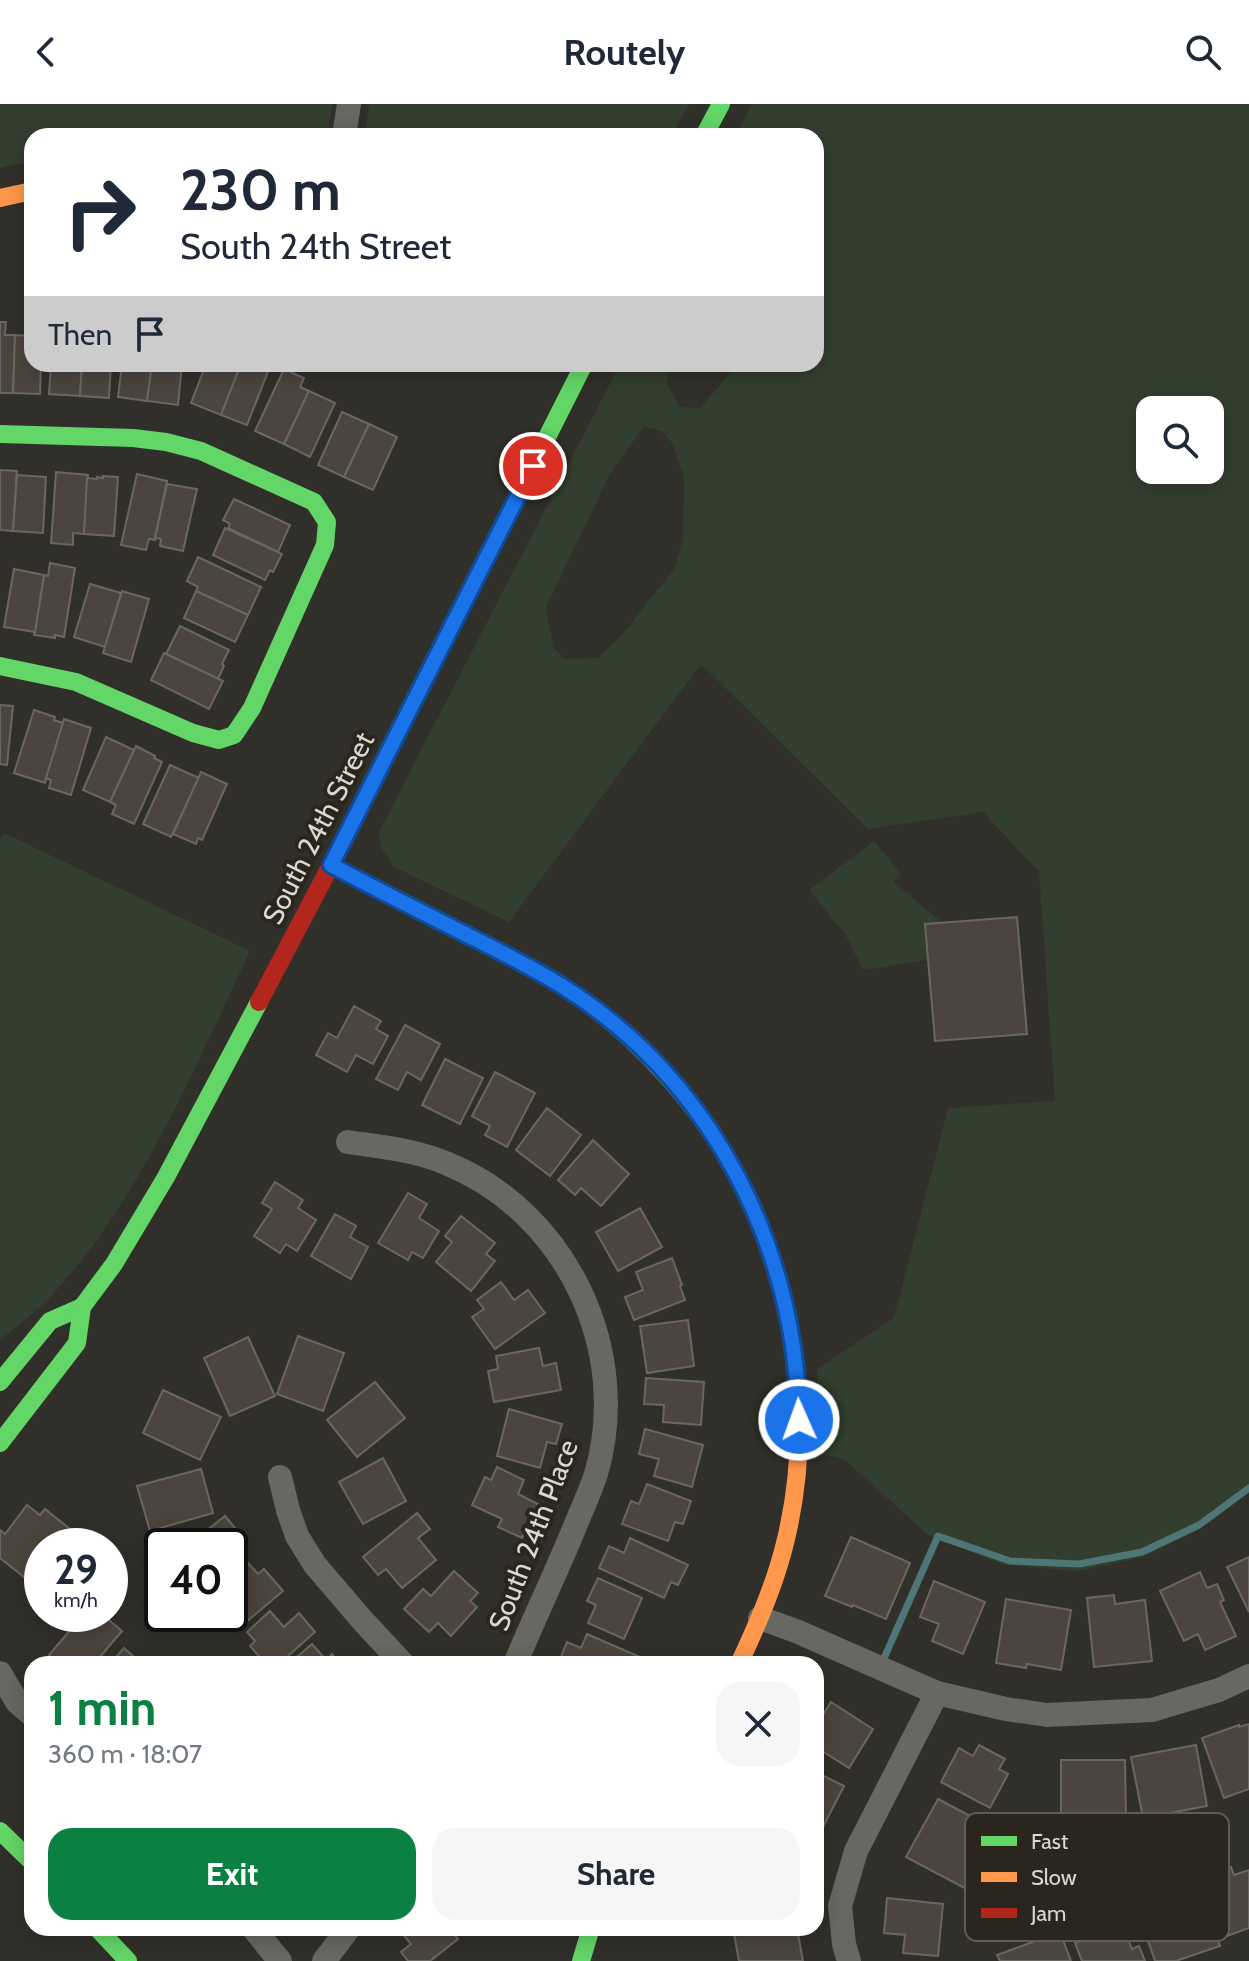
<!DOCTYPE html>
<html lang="en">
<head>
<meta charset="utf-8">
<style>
	body { margin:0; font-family:Cabin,sans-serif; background:#f6f6f7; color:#1f2937; height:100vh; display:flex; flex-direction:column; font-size:30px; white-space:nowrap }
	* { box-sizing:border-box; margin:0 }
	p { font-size:26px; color:#747a83 }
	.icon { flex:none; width:44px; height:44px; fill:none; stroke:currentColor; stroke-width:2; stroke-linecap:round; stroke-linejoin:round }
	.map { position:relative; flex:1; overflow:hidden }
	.sheet { position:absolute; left:24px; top:1552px; width:800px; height:280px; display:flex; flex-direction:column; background:#fff; border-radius:24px; box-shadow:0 4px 20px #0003 }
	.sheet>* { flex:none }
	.hud { position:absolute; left:24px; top:24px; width:800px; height:244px; border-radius:24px; box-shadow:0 4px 20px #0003; background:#fff; color:#1f2937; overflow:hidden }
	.controls { position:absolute; left:1136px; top:292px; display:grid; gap:16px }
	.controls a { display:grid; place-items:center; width:88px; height:88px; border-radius:16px; background:#fff; box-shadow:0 4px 20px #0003; font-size:40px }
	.speed { position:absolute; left:24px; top:1424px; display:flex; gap:16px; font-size:40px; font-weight:700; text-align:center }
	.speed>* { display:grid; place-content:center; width:104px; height:104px; border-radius:50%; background:#fff; box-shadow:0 4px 20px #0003; line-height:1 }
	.speed small { font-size:20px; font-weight:400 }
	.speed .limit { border:4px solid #111; border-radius:12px; background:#fff; color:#111 }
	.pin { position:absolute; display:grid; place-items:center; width:68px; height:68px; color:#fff; margin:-34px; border:4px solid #fff; border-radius:50%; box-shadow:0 2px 8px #0007 }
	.me { position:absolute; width:88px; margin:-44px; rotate:358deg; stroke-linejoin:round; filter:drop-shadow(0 0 6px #0008) }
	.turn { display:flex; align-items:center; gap:28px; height:168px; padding:0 24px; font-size:36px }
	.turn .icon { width:104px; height:104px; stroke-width:2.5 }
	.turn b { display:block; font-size:56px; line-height:68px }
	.then { display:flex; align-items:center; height:76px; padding:0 24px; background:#0003; gap:16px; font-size:30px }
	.round { display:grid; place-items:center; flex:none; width:84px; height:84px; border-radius:24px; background:#f6f6f7 }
	.summary { display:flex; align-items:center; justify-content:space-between; height:136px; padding:0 24px }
	h1 { font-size:48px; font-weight:700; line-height:60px; color:#0b8043 }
	.cta { display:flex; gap:16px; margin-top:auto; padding:16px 24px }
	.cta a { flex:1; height:92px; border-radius:24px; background:#0b8043; color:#fff; font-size:32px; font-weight:700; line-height:92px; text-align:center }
	.cta a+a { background:#f6f6f7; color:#1f2937 }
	header { display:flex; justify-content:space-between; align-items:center; height:104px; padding:0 24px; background:#fff; font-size:36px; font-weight:700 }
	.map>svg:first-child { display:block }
	.green { fill:#323e2e; fill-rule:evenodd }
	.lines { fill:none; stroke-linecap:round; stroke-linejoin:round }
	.stream { stroke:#4e7676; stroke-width:7 }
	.building { fill:#4b453e; stroke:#6a6763; stroke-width:2 }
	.street { stroke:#686762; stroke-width:24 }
	.fast { stroke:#63d668; stroke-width:18 }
	.slow { stroke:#ff974d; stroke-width:18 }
	.jam { stroke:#b3261e; stroke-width:18 }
	.route-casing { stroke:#114b97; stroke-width:20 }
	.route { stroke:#1a73e8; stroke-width:14 }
	.labels { text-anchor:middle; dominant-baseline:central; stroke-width:8; stroke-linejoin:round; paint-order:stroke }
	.street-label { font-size:28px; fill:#dbd8d3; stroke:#2a261d }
	.key { fill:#2a261d; stroke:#5f5b54; stroke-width:2 }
	.key-label { font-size:22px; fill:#dbd8d3 }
</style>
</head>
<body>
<header><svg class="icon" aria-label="back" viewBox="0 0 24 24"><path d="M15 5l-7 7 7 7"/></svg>Routely<svg class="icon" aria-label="search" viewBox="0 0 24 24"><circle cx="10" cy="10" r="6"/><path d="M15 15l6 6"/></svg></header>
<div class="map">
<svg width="1249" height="1857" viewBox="0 0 1249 1857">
	<rect width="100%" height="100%" fill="#312f2a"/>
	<g class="green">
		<path d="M0,0H332L328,32H32V57L0,64Z"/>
		<path d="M369,0H689L672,32H365Z"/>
		<path d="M752,0H1249V1389L1202,1424L1143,1453L1077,1467L1005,1461L941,1437L928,1431L845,1356L817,1348V1265L894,1214L948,1004L1055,997L1039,768L983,708L868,725L701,560L509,818L394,763L381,744L379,728L620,260H670L667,280L680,303L700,304L738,260H816V32H735ZM1210,306V366H1150V306ZM644,323L662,327L672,339L684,373L683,435L674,465L622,531L598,554L565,555L553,543L546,503L612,366Z"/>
		<path d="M4,729L250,847C194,965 143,1090 55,1188C39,1206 18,1221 0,1236V736Z"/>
		<path d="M874,737L901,770L893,778L942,818L925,820L928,856L863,866L845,830L809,786Z"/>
	</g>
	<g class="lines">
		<path class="stream" d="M881,1561L938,1432L1010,1457L1079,1460L1142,1448L1199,1421L1249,1384"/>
	</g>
	<g class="building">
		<path d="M0,218H6L5,231H15L13,289H0Z"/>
		<path d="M15,231L32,232V260H41L40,290L13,289Z"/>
		<path d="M51,260H82L80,292L49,290Z"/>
		<path d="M82,260H111L109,294L80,292Z"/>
		<path d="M122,260H152L147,297L118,293Z"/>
		<path d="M152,260H182L178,301L147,297Z"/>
		<path d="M206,260H241L221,311L191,299Z"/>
		<path d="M241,260L252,262L253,260H271L247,321L221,311Z"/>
		<path d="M284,265L304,274L300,283L309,287L284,340L255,327Z"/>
		<path d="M309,287L335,299L310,353L284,340Z"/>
		<path d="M342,308L369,320L344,373L318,361Z"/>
		<path d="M369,320L397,333L373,386L344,373Z"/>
		<path d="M0,366L17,367L13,427L0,426Z"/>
		<path d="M56,368L88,371L84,430L73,429V441L51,439Z"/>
		<path d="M137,370L167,377L155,434V436L149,435L146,446L121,441Z"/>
		<path d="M17,371L46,373L43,429L13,427Z"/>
		<path d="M103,372L118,373L114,432L84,430L87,374L97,375V373L103,374Z"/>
		<path d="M167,380L197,385L183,447L160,442L161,435L155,434Z"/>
		<path d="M234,395L290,421L278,448L228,424L230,420L223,416Z"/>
		<path d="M225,424L282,450L273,468L270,466L265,476L213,451Z"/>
		<path d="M198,453L261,483L248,511L196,487L198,483L187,477Z"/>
		<path d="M50,459L75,464L64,533L55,531V534L34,531L44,471L48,472Z"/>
		<path d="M14,465L44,471L35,528L4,523Z"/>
		<path d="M90,480L121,489L105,543L74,533Z"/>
		<path d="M122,487L149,495L131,558L103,549Z"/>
		<path d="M196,487L248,511L235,538L184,514Z"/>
		<path d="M180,522L229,546L222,560L224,562L218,575L166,550Z"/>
		<path d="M164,549L223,577L209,605L151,576Z"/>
		<path d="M0,601L13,602L7,661L0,660Z"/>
		<path d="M34,606L55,613L54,616L63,619L45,679L14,669Z"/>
		<path d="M64,615L91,624L71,691L49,684L51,676L46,674Z"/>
		<path d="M106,633L134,646L110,698L83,686Z"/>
		<path d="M136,642L155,652L154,654L162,658L134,720L112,710L116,701L110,698Z"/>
		<path d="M170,661L199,674L171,733L143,720Z"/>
		<path d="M201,668L227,680L202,736L198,734L196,740L173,730Z"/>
		<path d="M1017,813L1027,930L935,937L925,820Z"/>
		<path d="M354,902L381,917L376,925L388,932L373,960L356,951L347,968L316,951L328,929L337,934Z"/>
		<path d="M405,921L440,940L421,976L407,968L398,986L376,975Z"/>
		<path d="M445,955L483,974L460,1020L422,1001Z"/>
		<path d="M495,968L535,989L507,1043L485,1031L490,1022L472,1012Z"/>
		<path d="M547,1004L581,1031L550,1072L516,1046Z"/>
		<path d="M593,1036L629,1070L601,1102L581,1084L575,1091L558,1076Z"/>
		<path d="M275,1078L303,1096L298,1104L316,1116L297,1147L286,1140L280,1149L254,1132L272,1105L262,1099Z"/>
		<path d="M408,1089L427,1100L419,1114L439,1127L423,1154L412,1148L408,1156L378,1139Z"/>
		<path d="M640,1104L662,1143L618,1167L596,1128Z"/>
		<path d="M335,1110L356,1122L350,1133L368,1143L351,1175L311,1152Z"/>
		<path d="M461,1112L495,1139L486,1150L495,1157L471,1187L436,1158L452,1138L445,1132Z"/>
		<path d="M672,1154L682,1181L680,1182L685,1196L634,1216L625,1193L643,1186L636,1168Z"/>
		<path d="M501,1178L514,1196L528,1186L545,1209L495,1245L472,1213L484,1205L477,1196Z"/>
		<path d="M688,1216L694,1262L647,1269L640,1222Z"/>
		<path d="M298,1232L344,1249L323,1307L277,1290Z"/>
		<path d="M248,1233L275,1292L230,1312L204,1254Z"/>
		<path d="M539,1244L543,1262L556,1259L561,1286L494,1298L488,1267L498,1265L496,1252Z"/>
		<path d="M646,1274L704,1278L701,1321L663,1318L664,1301L644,1300Z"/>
		<path d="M375,1278L405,1314L357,1353L327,1316Z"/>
		<path d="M163,1286L221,1313L200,1356L143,1329Z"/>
		<path d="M509,1305L562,1320L556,1340L547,1338L540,1364L497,1352Z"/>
		<path d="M645,1325L703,1341L692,1383L654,1372L659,1355L639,1350Z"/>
		<path d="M383,1354L406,1397L363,1420L339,1378Z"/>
		<path d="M497,1363L524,1376L518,1390L538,1400L522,1434L498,1423L502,1415L472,1401L485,1373L491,1376Z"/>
		<path d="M201,1365L213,1409L150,1427L137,1382Z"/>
		<path d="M647,1380L691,1397L683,1420L675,1418L668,1437L622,1420L631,1397L639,1400Z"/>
		<path d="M27,1401L40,1411L45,1405L70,1425L57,1442H42V1461L29,1477L0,1454V1426L5,1430Z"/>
		<path d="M417,1409L430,1425L418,1434L436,1456L402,1484L386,1465L378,1471L363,1453Z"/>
		<path d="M225,1412L240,1430L225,1442H187Z"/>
		<path d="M851,1433L910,1459L886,1515L853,1501L852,1503L825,1492Z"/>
		<path d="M630,1434L688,1461L678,1481L671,1478L664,1494L599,1464L609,1442L624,1449Z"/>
		<path d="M1249,1453V1508L1227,1463Z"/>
		<path d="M248,1459L258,1470L264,1465L283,1487L238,1525L225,1510H230V1473Z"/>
		<path d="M454,1467L478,1489L470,1497L477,1503L451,1532L438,1519L429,1528L404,1505L423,1485L431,1492Z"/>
		<path d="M1200,1468L1207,1484L1217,1480L1224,1496L1220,1498L1236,1532L1205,1546L1198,1530L1184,1537L1160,1487Z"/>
		<path d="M598,1474L642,1494L624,1535L588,1519L596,1501L587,1497Z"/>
		<path d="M934,1477L985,1498L963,1550L932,1537L939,1520L920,1513Z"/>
		<path d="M1114,1491L1115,1500L1145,1496L1152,1557L1094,1563L1087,1494Z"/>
		<path d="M1006,1495L1071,1506L1061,1566L1027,1560L1026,1564L996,1559Z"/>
		<path d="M270,1507L284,1523L299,1509L315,1528L279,1560H266L250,1542L255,1537L247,1528Z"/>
		<path d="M51,1510H73L64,1521Z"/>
		<path d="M84,1510H102L122,1527L94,1560H59L49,1551Z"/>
		<path d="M587,1530L640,1553L637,1560H558L567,1538L581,1544Z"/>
		<path d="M312,1540L326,1556L332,1550L340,1560H289Z"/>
		<path d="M124,1544L142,1560H110Z"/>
		<path d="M831,1598L873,1625L849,1664L816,1643V1622Z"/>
		<path d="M1249,1620V1685L1224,1694L1202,1634L1239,1621V1623Z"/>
		<path d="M979,1641L1005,1655L999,1665L1008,1670L990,1704L941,1678L959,1644L973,1652Z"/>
		<path d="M1196,1641L1207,1702L1143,1714L1131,1653Z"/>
		<path d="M1061,1656H1125L1126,1717L1061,1718Z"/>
		<path d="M816,1668L844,1682L822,1725L816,1722Z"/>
		<path d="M938,1695L993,1724L988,1733L999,1739L993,1752L1006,1759L987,1796L906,1753Z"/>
		<path d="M1231,1763L1234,1771L1249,1766V1824L1227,1832L1205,1773Z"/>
		<path d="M1199,1783L1220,1842L1176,1857H1155L1137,1804Z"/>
		<path d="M887,1794L943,1800L938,1852L903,1849L905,1831L884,1829Z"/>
		<path d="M1120,1815L1132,1845L1139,1842L1145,1857H1082L1075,1839L1099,1829L1097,1824Z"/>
		<path d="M398,1824H449L458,1835L430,1857H408L401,1848L411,1840Z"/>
		<path d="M733,1824H797L803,1857H739Z"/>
		<path d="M1060,1828L1071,1857H1000L997,1851Z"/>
	</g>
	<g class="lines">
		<g class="street">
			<path d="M344,32L349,0"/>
			<path d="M348,1038C382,1043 416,1046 448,1060C567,1109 632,1247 596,1370C589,1391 579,1412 571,1432C553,1475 533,1517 515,1560"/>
			<path d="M280,1373L288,1406L297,1432L315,1461L363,1517L403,1560"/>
			<path d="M760,1514L796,1527L937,1589L1006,1605L1047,1611L1152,1606L1219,1586L1249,1572"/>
			<path d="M0,1569L17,1598L32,1611"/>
			<path d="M253,1824L280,1857"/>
			<path d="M324,1857L349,1824"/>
			<path d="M849,1857L844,1840L840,1802L856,1747L937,1589"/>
		</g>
		<g class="fast">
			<path d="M704,32L721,0"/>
			<path d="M0,330L133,334L166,338L201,347L314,398L327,418L325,441L252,604L234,631L219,636L193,629L76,578L0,562"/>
			<path d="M439,547L584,260"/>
			<path d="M331,761C378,786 425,809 472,833C504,850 538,866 568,886C641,934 704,1006 744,1084C759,1113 769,1144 778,1175"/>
			<path d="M0,1278L50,1217L82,1203"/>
			<path d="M0,1339L77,1239L82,1203L114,1160L166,1073L259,898"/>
			<path d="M0,1727L32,1758"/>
			<path d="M97,1824L128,1857"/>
			<path d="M581,1857L591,1824"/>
		</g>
		<g class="slow">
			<path d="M0,94L32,87"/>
			<path d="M739,1560C758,1519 776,1478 786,1435C806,1351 803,1258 778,1175"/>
		</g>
		<path class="jam" d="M259,898L331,761L439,547"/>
	</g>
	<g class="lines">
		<g class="route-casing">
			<path id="route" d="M533,362L331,761C374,784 418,806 461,828C495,845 530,862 562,882C712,976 796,1142 799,1316"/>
		</g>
		<use href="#route" class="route"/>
	</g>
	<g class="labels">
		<g class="street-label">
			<text transform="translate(318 724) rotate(-63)">South 24th Street</text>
			<text transform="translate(533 1431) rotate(-69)">South 24th Place</text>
		</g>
	</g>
	<rect x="965" y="1709" width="264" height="128" rx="12" class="key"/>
	<rect x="981" y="1732" width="36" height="10" fill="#63d668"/>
	<rect x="981" y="1768" width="36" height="10" fill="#ff974d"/>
	<rect x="981" y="1804" width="36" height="10" fill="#b3261e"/>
	<g class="key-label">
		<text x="1031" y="1745">Fast</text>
		<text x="1031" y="1781">Slow</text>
		<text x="1031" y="1817">Jam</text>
	</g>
</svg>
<div class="controls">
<a><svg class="icon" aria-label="search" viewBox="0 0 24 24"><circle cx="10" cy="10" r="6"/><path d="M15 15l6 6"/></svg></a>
</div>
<div class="speed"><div>29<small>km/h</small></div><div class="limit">40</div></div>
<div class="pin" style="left:533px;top:362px;background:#d93025"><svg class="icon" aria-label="arrive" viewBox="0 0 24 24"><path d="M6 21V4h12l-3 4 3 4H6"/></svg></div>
<svg class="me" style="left:799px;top:1316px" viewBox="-20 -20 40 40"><circle r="17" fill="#1a73e8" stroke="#fff" stroke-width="3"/><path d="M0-11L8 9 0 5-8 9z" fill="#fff"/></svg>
<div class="hud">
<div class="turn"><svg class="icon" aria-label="right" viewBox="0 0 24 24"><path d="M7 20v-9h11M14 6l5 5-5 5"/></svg><div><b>230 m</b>South 24th Street</div></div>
<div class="then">Then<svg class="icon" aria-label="arrive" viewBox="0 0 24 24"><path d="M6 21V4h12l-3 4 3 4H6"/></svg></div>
</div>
<section class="sheet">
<div class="summary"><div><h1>1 min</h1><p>360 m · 18:07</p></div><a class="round"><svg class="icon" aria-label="close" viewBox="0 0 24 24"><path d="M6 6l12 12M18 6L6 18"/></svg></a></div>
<div class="cta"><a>Exit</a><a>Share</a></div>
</section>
</div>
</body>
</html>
